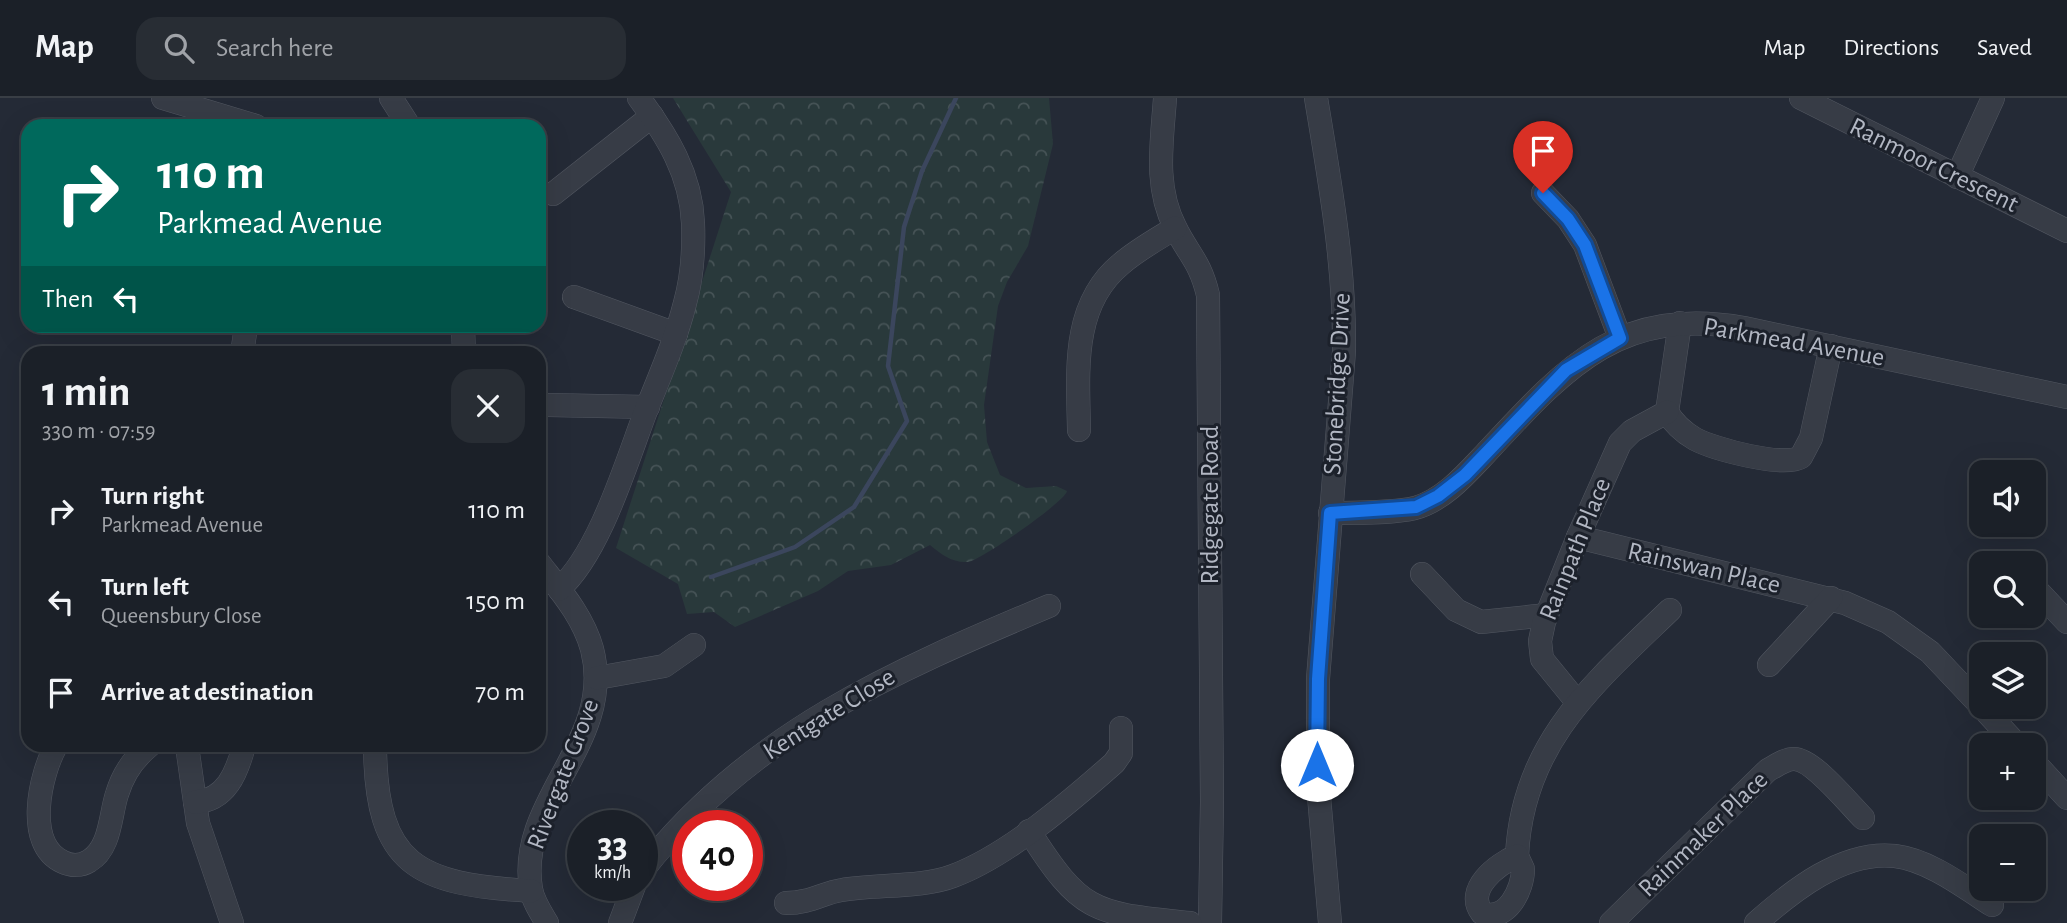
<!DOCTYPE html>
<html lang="en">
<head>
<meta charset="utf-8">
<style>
	body { margin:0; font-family:"Alegreya Sans",sans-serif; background:#282d34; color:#f1f3f6; height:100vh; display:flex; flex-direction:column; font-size:26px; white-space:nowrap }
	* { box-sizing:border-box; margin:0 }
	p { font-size:23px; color:#a0a3a8 }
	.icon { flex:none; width:38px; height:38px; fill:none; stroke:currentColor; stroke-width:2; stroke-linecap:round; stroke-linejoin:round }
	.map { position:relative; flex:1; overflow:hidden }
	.side { position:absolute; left:21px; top:248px; width:525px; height:406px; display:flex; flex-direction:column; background:#1b2028; border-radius:21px; box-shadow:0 7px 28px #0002,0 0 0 2px #393e45 }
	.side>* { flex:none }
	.top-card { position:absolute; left:21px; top:21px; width:525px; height:214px; border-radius:21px; box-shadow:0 7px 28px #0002,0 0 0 2px #393e45; background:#00695c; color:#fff; overflow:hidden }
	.buttons { position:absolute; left:1969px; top:362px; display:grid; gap:14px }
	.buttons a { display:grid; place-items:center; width:77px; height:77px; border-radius:14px; background:#1b2028; box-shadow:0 7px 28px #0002,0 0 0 2px #393e45; font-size:35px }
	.speed { position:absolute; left:567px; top:712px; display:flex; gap:14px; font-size:35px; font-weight:700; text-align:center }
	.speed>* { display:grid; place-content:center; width:91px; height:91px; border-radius:50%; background:#1b2028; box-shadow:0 7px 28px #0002,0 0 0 2px #393e45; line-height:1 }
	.speed small { font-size:18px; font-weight:400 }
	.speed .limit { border:10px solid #d22; background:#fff; color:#111 }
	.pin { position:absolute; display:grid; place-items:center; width:60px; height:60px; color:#fff; margin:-72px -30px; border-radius:50% 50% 50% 0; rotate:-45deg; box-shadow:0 0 7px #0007 }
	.pin .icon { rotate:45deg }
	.me { position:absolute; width:77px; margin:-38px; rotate:0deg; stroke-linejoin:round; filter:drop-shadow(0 0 5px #0008) }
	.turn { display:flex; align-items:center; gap:24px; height:147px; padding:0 21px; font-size:32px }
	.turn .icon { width:91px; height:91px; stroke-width:2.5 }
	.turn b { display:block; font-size:49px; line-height:60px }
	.then { display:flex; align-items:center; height:66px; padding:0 21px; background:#0003; gap:14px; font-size:26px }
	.round { display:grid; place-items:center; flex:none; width:74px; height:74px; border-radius:21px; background:#282d34 }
	.summary { display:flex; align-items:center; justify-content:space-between; height:119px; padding:0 21px }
	h1 { font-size:42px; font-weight:700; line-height:52px }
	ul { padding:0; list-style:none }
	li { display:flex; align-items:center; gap:21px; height:91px; padding:0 21px }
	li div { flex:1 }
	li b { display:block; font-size:26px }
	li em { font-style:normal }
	header { display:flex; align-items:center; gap:42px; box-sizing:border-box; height:98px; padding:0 35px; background:#1b2028; border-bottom:2px solid #393e45 }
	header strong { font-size:33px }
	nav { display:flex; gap:38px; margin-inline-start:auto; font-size:24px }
	.search { width:490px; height:63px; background:#282d34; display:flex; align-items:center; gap:18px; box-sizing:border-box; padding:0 24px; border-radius:21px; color:#a0a3a8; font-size:26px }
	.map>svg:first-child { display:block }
	.forest { fill:url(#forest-crowns) }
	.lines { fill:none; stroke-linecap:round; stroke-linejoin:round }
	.stream { stroke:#3b465d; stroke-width:4.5 }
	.minor-casing { stroke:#525761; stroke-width:24 }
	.minor { stroke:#373c46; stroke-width:23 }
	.route-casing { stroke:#114b97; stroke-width:18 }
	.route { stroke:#1a73e8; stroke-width:12 }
	.labels { text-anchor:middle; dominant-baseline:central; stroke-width:6; stroke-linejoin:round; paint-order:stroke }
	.street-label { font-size:26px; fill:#b2b7c3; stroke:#1c212b }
</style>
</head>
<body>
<header>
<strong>Map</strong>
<div class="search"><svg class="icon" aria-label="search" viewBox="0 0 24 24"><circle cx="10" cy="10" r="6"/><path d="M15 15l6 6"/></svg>Search here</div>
<nav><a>Map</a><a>Directions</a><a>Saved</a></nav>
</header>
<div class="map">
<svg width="2067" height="825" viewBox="0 0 2067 825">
	<defs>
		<pattern id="forest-crowns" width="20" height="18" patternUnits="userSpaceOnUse" patternTransform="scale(1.75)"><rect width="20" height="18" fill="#29393b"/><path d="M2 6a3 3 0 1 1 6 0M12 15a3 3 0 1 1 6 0" fill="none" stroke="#465356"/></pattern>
	</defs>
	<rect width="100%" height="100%" fill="#242a36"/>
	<path class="forest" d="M673,0H1049L1053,46L1028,148L1007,184L998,208L984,307L987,344L1000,377L1026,390L1056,388L1067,393C1065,404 981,462 968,464C952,465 941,456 930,447L891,467L848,473L818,493L735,529L714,514L687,516L678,486L616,450L731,94Z"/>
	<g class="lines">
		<path class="stream" d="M711,479L795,449L854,409L907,323L888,268L904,129L922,73L956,0"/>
		<g class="minor-casing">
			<g id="minor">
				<path d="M163,0L256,28"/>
				<path d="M391,0L409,28"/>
				<path d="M1165,0C1162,44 1154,88 1175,129C1188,156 1200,163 1208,197L1212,704L1210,825"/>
				<path d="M1316,0C1330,85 1345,167 1344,253L1318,581V687L1330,825"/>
				<path d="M1801,0L2067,133"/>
				<path d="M1957,79L1993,0"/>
				<path d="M1543,95L1568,121L1585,147L1620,240"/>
				<path d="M553,96L652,18"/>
				<path d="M574,199L676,236"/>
				<path d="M1680,225L1667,314C1674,326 1683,334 1695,341C1714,351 1784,370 1801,359L1811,340L1831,248"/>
				<path d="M463,228L464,256"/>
				<path d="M242,256L246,228"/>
				<path d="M548,307L648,309"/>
				<path d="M1079,332C1078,274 1071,207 1121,166C1137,152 1157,141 1175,130"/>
				<path d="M1330,415C1357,414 1389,416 1415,410C1444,402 1467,375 1486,355C1565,270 1618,208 1744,230L2067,299"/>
				<path d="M1578,439L1845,505L1888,524L1930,554L1981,608"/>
				<path d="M539,465C559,491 583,518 592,551C616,644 516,702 531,791C533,803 541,815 547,825"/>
				<path d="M1422,476L1456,512L1481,524L1547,517"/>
				<path d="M2034,489L2067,524"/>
				<path d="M559,491C600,455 627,362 647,310C661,275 676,241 685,205C692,180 694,151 693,125C691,76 667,38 639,0"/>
				<path d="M1769,567L1831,500"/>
				<path d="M597,580L664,568L694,547"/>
				<path d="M1577,604L1542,561L1540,543L1544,524L1578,439L1620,345L1632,333L1667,314"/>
				<path d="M1982,609L2018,648"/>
				<path d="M56,648C40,676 24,747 63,764C71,768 81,768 89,763C111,750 110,717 117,696C123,676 133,661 149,648"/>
				<path d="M187,648L198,725L232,825"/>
				<path d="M375,648C376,769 418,786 531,793"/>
				<path d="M2034,664L2067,700"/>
				<path d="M195,704C226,703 237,674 244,648"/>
				<path d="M1029,733C1082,817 1095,815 1190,825"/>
				<path d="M1517,758C1522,645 1594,585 1670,512"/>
				<path d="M1517,758L1523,771C1523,791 1507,825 1482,815C1464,792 1497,766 1517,758Z"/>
				<path d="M642,773C750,635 892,574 1049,508"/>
				<path d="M786,805C811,805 822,795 842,792C876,786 922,790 953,778C1007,758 1071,703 1114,665L1121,655V630"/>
				<path d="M620,825L634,788"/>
				<path d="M1611,825L1768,672C1776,668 1785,661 1794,661C1813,661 1849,706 1863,720"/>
				<path d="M1756,825C1792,793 1843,752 1895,758C1929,762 1964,789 1992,807"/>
			</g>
		</g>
		<use href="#minor" class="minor"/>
	</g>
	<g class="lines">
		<g class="route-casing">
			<path id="route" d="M1317,667L1318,581L1330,415L1416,409L1438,398L1465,377L1566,272L1620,240L1585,147L1568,121L1543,95"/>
		</g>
		<use href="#route" class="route"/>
	</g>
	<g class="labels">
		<g class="street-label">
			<text transform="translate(1934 67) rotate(26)">Ranmoor Crescent</text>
			<text transform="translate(1794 244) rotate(10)">Parkmead Avenue</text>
			<text transform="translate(1337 286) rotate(-87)">Stonebridge Drive</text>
			<text transform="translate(1210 407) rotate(-90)">Ridgegate Road</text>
			<text transform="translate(1575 451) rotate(-68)">Rainpath Place</text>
			<text transform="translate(1704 470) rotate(13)">Rainswan Place</text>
			<text transform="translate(829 616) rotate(-32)">Kentgate Close</text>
			<text transform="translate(563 676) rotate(-69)">Rivergate Grove</text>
			<text transform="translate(1703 736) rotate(-44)">Rainmaker Place</text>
		</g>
	</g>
</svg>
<div class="buttons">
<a><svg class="icon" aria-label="sound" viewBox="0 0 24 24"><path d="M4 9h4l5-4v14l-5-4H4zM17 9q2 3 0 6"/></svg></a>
<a><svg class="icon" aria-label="search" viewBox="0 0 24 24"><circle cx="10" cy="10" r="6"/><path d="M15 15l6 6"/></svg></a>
<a><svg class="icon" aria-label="layers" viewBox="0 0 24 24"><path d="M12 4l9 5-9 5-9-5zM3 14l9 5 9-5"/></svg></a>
<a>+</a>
<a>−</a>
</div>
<div class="speed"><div>33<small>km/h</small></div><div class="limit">40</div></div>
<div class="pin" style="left:1543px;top:95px;background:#d93025"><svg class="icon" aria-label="arrive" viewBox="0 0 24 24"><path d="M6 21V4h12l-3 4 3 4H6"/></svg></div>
<svg class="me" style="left:1317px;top:667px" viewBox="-20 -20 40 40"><circle r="19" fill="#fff"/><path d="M0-13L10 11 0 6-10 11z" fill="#1a73e8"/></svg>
<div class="top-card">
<div class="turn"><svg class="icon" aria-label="right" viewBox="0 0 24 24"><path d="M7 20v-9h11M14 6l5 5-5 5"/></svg><div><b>110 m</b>Parkmead Avenue</div></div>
<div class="then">Then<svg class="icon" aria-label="left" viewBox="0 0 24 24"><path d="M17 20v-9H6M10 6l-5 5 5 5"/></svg></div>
</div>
<section class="side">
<div class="summary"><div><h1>1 min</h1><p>330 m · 07:59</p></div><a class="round"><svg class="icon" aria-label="close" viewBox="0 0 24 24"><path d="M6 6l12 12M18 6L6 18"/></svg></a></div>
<ul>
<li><svg class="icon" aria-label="right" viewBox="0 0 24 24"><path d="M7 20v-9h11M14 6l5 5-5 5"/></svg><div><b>Turn right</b><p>Parkmead Avenue</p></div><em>110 m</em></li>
<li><svg class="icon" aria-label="left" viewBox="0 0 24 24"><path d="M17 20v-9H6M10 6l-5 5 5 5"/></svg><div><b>Turn left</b><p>Queensbury Close</p></div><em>150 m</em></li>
<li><svg class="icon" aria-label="arrive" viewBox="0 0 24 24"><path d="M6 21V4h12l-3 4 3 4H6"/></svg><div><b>Arrive at destination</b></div><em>70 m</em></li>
</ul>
</section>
</div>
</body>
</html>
